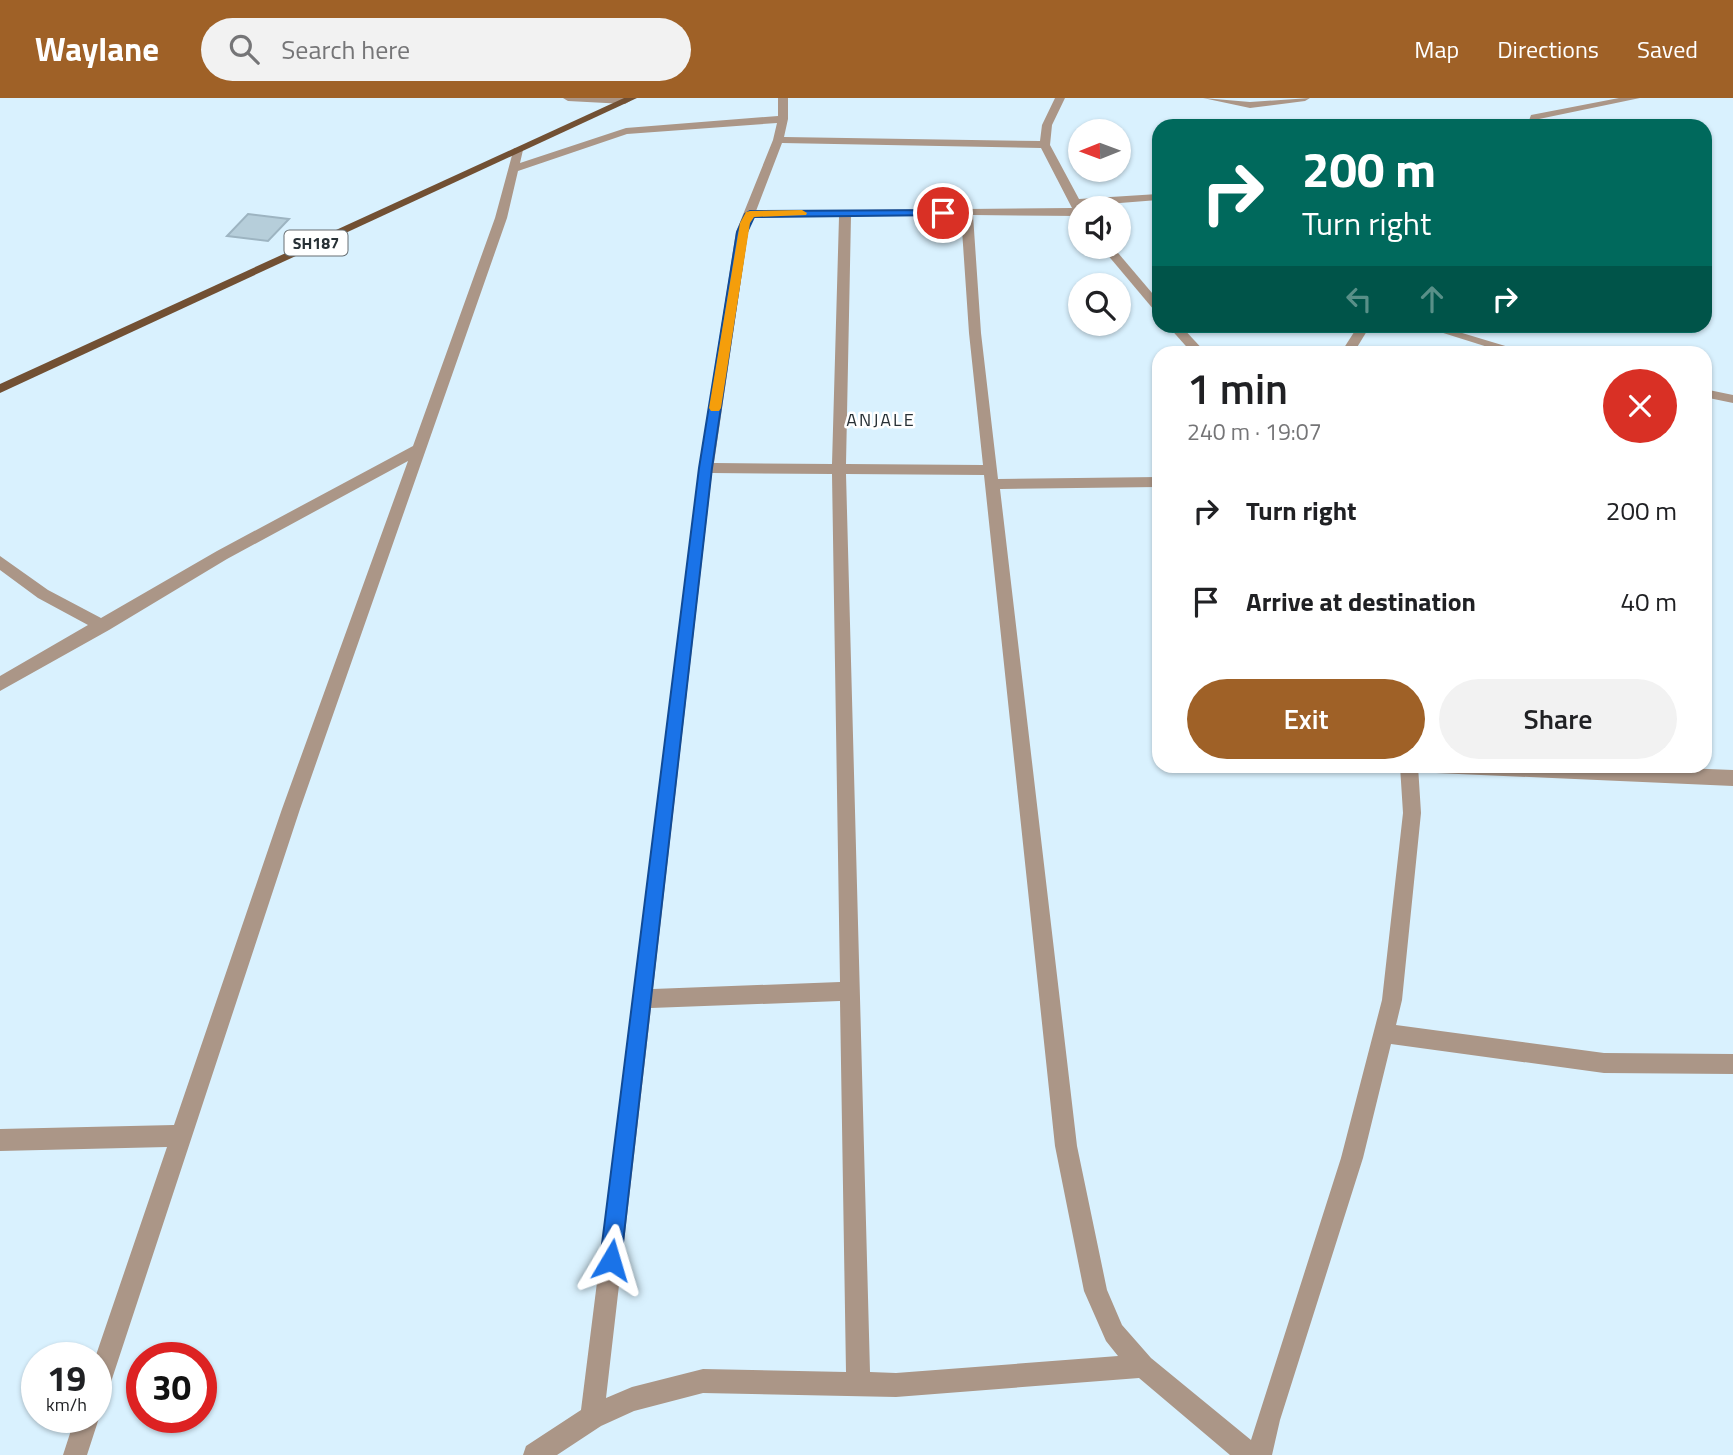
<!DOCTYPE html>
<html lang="en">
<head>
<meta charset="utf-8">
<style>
	body { margin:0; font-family:"Titillium Web",sans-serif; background:#f2f2f2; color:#202124; height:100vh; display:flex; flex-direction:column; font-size:26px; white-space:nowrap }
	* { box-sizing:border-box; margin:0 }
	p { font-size:23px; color:#757577 }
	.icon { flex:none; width:38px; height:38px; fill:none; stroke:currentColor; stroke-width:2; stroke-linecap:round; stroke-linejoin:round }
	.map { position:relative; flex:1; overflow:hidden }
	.panel { position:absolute; left:1152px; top:248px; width:560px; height:427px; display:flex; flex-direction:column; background:#fff; border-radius:21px; box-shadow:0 2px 5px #0004 }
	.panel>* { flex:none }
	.hud { position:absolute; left:1152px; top:21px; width:560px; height:214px; border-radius:21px; box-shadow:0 2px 5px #0004; background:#00695c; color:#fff; overflow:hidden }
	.needle { width:46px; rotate:269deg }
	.controls { position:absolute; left:1068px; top:21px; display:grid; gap:14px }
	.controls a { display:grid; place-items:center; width:63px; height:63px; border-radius:50%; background:#fff; box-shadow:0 2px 5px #0004; font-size:35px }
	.speed { position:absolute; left:21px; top:1244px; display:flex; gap:14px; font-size:35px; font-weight:700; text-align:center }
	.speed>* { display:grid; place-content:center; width:91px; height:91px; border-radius:50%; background:#fff; box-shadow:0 2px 5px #0004; line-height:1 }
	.speed small { font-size:18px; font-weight:400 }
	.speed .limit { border:10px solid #d22; background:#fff; color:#111 }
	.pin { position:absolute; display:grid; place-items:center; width:60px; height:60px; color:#fff; margin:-30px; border:4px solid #fff; border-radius:50%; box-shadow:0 2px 7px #0007 }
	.me { position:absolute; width:77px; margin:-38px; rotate:7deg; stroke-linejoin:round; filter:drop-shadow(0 0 5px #0008) }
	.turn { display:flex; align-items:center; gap:24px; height:147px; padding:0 35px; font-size:32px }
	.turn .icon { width:91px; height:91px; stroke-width:2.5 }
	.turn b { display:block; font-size:49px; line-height:60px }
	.lanes { display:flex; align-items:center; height:66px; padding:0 35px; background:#0003; justify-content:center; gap:35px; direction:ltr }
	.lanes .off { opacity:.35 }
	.round { display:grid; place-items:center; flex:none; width:74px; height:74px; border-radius:37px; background:#f2f2f2 }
	.summary { display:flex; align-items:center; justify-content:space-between; height:119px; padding:0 35px }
	h1 { font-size:42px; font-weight:600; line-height:52px }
	.cta { display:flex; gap:14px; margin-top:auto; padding:14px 35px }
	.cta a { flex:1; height:80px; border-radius:42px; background:#9f6127; color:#fff; font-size:28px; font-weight:600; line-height:80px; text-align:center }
	.cta a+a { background:#f2f2f2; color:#202124 }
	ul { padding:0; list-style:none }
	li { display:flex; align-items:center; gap:21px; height:91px; padding:0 35px }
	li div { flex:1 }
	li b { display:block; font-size:26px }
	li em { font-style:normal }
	header { display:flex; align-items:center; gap:42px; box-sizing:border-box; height:98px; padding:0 35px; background:#9f6127; color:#fff }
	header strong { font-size:33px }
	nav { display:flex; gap:38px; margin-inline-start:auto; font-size:24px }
	.search { width:490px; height:63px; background:#f2f2f2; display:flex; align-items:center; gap:18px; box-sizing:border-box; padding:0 24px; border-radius:38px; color:#757577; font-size:26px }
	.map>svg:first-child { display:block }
	.building { fill:#b6ceda; stroke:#9db4c1; stroke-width:2 }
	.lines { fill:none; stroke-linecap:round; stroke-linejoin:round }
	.minor { fill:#ab9687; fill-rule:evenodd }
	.major { fill:#725033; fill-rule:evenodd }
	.route { fill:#1a73e8; stroke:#114b97; stroke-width:2 }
	.slow { fill:#f59e0b }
	.labels { text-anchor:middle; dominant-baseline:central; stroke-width:5; stroke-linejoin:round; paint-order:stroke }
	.shield { fill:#fff; stroke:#686f72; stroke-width:2 }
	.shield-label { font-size:16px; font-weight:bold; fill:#283136 }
	.far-quarter-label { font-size:18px; letter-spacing:2px; fill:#283136; stroke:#fff }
</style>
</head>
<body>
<header>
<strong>Waylane</strong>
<div class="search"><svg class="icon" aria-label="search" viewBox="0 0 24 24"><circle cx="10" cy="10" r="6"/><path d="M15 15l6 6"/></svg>Search here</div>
<nav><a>Map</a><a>Directions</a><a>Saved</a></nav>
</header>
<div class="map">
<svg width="1733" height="1357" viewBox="0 0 1733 1357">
	<rect width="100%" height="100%" fill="#d9f1fe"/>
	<path class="building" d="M248,116L289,121L268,143L227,138Z"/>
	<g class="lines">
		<g class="minor">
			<path d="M563,0H625L630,3L625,6L568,3Z"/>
			<path d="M778,0H788V21L784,39L1040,43L1042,27L1055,0H1065L1052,27L1050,47L1079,101L1158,96V102L1082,108L1080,118L973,117L981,235L998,381L1158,379V389L1000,391L1077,1048L1107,1192L1122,1227L1151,1260L1251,1342L1341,1060L1382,902L1403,715L1400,668H1418L1421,715L1402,902L1396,927L1604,955L1733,956V976L1604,975L1391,946L1363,1060L1280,1322L1272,1357H1230L1139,1280L896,1299L703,1295L634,1313L601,1328L557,1357H523L526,1348L581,1312L699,370L736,134L773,42L777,25L627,36L518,73L507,120L300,711L108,1293L105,1302L96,1305L95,1260L167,1049L0,1053V1031L174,1027L282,711L408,363L227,461L109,532L0,593V578L88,527L38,500L0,472V458L48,492L101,520L217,453L413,348L495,120L514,50L523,52L520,65L626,30L778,18ZM782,45L1041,50L1072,110L756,113ZM961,117L969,235L983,367L846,366L851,118ZM753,119H839L832,366L714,365L748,134ZM712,375L832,376L840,884L653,891ZM846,376L984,377L1055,1048L1084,1193L1106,1243L1118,1258L896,1275L870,1274ZM840,903L846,1274L703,1271L632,1289L606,1300L651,910Z"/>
			<path d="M1203,0L1250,4L1310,0L1305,3L1250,10Z"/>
			<path d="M1619,0H1640L1539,21L1537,28H1527L1531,17Z"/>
			<path d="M1101,149H1113L1158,202V213L1154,212Z"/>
			<path d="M1168,228H1181L1207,256H1193Z"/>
			<path d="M1358,228H1370L1353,256H1340Z"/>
			<path d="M1421,228H1439L1532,256H1510Z"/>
			<path d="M1704,291L1733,297V305L1704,299Z"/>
			<path d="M1428,668H1633L1733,672V688L1436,675L1430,673Z"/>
			<path d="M96,1313L99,1320L87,1357H63L75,1320H96Z"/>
		</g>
		<path class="major" d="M624,0H637L0,295V286Z"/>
	</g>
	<path class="route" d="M943,112L948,115L946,117L754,119L747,134L712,370L621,1162L618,1170L611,1173L603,1170L600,1162L699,370L737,134L745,116L750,113Z"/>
	<path class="slow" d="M802,112L807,115L806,117L754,119L750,125L721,310L719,313H711L709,310L740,125L746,114L750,113Z"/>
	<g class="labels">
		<rect class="shield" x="284.5" y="132.5" width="63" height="25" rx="5"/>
		<g class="shield-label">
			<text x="316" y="145">SH187</text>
		</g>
		<g class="far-quarter-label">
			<text x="881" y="321">ANJALE</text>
		</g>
	</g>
</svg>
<div class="controls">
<a><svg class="needle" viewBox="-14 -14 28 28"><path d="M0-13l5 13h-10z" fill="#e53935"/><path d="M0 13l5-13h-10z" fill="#757577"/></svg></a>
<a><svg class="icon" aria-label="sound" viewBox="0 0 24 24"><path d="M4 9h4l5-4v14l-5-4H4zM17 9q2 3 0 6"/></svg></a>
<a><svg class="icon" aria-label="search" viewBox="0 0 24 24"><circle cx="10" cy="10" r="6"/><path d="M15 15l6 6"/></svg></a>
</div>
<div class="speed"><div>19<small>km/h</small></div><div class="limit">30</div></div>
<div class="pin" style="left:943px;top:115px;background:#d93025"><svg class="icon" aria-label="arrive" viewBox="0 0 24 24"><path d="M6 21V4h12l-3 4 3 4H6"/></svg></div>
<svg class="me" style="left:611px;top:1162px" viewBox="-20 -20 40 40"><path d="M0-17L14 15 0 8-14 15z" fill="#1a73e8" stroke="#fff" stroke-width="4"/></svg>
<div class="hud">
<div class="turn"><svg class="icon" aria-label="right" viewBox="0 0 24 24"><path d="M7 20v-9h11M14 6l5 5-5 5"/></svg><div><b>200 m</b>Turn right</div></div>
<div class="lanes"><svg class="icon off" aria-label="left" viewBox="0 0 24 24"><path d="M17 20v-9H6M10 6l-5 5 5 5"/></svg><svg class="icon off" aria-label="ahead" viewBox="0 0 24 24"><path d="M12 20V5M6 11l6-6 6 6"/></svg><svg class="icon" aria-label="right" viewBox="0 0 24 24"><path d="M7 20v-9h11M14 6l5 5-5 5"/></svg></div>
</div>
<section class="panel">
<div class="summary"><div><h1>1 min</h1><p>240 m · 19:07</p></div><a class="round" style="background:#d93025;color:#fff"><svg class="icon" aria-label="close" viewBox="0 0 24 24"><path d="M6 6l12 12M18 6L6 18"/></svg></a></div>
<ul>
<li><svg class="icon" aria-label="right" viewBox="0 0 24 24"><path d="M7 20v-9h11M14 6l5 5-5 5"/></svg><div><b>Turn right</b></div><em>200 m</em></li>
<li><svg class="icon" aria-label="arrive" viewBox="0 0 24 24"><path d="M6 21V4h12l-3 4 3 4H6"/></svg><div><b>Arrive at destination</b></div><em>40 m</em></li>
</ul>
<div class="cta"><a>Exit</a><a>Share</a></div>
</section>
</div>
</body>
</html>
